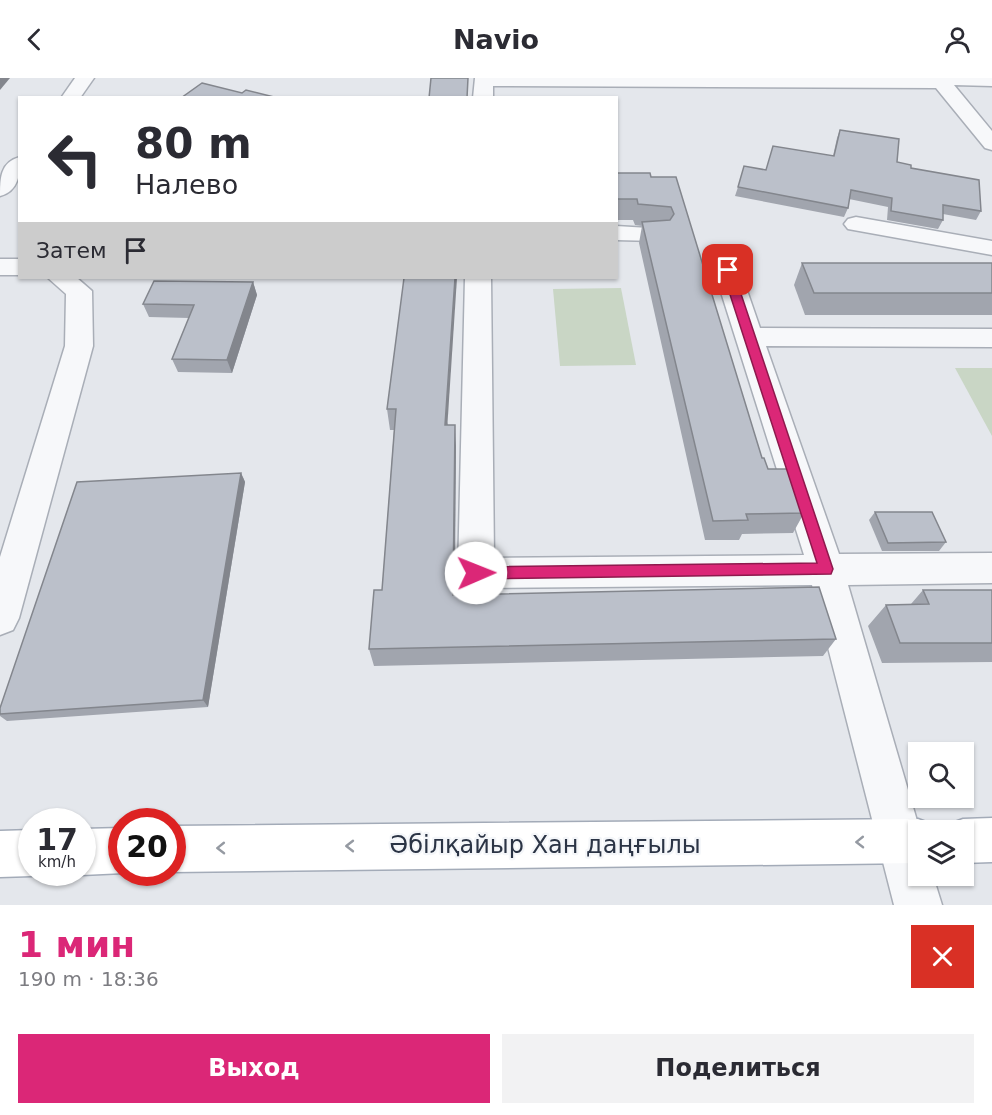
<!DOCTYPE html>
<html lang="ru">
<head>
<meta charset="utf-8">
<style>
	body { margin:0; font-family:"DejaVu Sans",sans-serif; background:#f2f2f3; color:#2b2b33; height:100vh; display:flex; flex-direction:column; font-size:22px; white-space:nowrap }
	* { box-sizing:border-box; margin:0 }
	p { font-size:20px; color:#7c7c81 }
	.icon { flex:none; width:33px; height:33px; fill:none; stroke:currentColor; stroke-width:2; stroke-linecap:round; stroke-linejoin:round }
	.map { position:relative; height:827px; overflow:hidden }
	.sheet { display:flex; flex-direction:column; background:#fff; flex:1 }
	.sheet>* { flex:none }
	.guide { position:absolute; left:18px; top:18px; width:600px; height:183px; border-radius:0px; box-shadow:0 2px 4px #0004; background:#fff; color:#2b2b33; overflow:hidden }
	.controls { position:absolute; left:908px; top:664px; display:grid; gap:12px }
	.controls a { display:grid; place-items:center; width:66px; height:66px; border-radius:0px; background:#fff; box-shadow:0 2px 4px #0004; font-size:30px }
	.speed { position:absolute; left:18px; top:730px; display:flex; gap:12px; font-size:30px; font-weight:700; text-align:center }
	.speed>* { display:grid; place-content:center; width:78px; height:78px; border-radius:50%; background:#fff; box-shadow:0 2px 4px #0004; line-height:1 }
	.speed small { font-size:15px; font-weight:400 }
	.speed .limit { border:9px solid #d22; background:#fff; color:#111 }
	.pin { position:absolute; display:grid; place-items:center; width:51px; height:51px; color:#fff; margin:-26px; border-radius:12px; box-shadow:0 3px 9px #0006 }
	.me { position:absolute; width:66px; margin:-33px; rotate:89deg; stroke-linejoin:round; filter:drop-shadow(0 0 4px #0008) }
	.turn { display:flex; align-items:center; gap:21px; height:126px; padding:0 18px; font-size:27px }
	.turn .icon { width:78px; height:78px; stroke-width:2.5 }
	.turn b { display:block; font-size:42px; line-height:51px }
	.then { display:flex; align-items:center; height:57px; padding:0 18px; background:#0003; gap:12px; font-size:22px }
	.round { display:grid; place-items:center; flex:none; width:63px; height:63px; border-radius:0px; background:#f2f2f3 }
	.summary { display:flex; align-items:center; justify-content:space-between; height:102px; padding:0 18px }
	h1 { font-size:36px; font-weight:700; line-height:45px; color:#db2777 }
	.button { display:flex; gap:12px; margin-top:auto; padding:12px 18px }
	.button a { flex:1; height:69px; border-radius:0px; background:#db2777; color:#fff; font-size:24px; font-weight:700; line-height:69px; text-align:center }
	.button a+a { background:#f2f2f3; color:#2b2b33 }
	header { display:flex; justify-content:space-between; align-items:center; height:78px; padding:0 18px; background:#fff; font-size:27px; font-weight:700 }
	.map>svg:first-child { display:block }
	.green { fill:#c9d6c5 }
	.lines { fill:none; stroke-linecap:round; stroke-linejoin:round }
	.minor-casing { stroke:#a9aeb7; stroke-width:3 }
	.major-casing { stroke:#a3abb8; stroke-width:3 }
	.minor { fill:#f7f8fa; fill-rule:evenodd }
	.major { fill:#fff; fill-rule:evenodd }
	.wall { fill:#a1a5ae }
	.shaded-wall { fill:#83868d }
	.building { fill:#bbc0ca; stroke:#83868d; stroke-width:1.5 }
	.oneway { stroke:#959aa2 }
	.route { fill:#db2777; stroke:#8e194d; stroke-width:1.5 }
	.labels { text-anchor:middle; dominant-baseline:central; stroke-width:4.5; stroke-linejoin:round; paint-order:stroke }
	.near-street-label { font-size:24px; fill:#2b3445; stroke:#f4f6f9 }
</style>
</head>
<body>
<header><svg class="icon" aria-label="back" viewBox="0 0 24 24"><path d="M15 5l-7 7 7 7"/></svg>Navio<svg class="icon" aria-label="person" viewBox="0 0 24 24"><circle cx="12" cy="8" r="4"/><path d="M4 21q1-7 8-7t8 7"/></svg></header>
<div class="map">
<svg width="992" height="827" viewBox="0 0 992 827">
	<rect width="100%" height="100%" fill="#e4e7ec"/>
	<g class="green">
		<path d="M621,210L636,287L560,288L553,211Z"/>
		<path d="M955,290H992V358Z"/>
	</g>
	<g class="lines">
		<g class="minor-casing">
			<g id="minor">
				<path d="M75,0H94L80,20H61Z"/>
				<path d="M475,0H992V8L954,7L992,53V72L985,70L936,10L493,8V20H473Z"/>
				<path d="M20,79C20,95 19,113 0,118C0,101 0,84 20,79Z"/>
				<path d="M856,139L992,163V177L848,151L844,146L848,141Z"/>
				<path d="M616,148L665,151L668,156L665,161L656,163L616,162Z"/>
				<rect x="0" y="181" width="20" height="16"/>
				<path d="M727,184L736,187L740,192L760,250L992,251V269L766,268L839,476L992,475V505L848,507L920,753H918V798H933L942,827H894L812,507L476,510L463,506L458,495L465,200H491L494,480L804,477L714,192L718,187Z"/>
				<path d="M48,200H77L92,213L93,268L19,540L13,552L0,557V479L65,268L66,216Z"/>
			</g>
		</g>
		<g class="major-casing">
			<g id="major">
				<path d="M992,740V784L963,785V753H945L947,747L963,741Z"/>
				<path d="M918,741L934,747L936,753H918V785L172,794V748Z"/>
				<path d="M122,750V795H124L82,797L78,795H82V751Z"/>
				<path d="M32,752V795H38L32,798L0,799V753Z"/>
			</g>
		</g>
		<use href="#minor" class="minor"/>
		<use href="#major" class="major"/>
	</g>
	<g class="wall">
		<path d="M840,52L897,84L911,90L981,133L976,142L943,136V142L938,151L887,142L888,129L849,121L848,130L844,139L735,118L738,109L766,92L833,78L837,60Z"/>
		<path d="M616,95L651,99H676L762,380L768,391L804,435L793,455L742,456L739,462H705L639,165L642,148L635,147L633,142H616Z"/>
		<path d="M802,185H992V237H805L794,207Z"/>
		<path d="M404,200L448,347L456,368L455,517L836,561L823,578L374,588L369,571L382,512L394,352H390L387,331Z"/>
		<path d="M253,204L257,217L232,295L178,294L172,281L189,240L149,239L143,226Z"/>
		<path d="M241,395L245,404L208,629L7,643L0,638V630Z"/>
		<path d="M875,434L946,464L939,473H882L869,442Z"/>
		<path d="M923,512H992V584L882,585L868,548L886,527L911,526Z"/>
	</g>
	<g class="shaded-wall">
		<path d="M0,0H10L0,12Z"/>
		<path d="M455,200H457L446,368L445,347Z"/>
		<path d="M253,204L257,217L232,295L227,282Z"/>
		<path d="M455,347L456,368L454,535L453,517Z"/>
		<path d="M241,395L245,404L208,629L203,622Z"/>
	</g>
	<g class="building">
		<path d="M431,0H468L467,20H429Z"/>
		<path d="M202,5L242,15L246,12L278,20H181Z"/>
		<path d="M840,52L899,61L897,84L911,87V90L979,102L981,133L943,127V142L891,133L892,120L851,112L848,130L738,109L744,88L766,92L773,68L834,78Z"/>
		<path d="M616,95H650L651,99H676L762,380H764L768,391H789L804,435L746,436L748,442L713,443L642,144L670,142L674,136L671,129L638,126L637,121H616Z"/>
		<path d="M802,185H992V215H814Z"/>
		<path d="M404,200H455L445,347H455L453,517L819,509L836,561L369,571L374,512H382L396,331H387Z"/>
		<path d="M154,203L253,204L227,282L172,281L194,227L143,226Z"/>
		<path d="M241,395L203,622L0,636V630L77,404Z"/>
		<path d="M875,434H932L946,464L888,465Z"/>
		<path d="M923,512H992V565H900L886,527L929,526Z"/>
	</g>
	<defs><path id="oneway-chevron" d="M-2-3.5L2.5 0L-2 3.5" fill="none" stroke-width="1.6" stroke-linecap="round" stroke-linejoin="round" transform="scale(1.5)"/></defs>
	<g class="oneway">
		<use href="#oneway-chevron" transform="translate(860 764) rotate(179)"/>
		<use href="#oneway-chevron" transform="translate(350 768) rotate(180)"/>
		<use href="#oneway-chevron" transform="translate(221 770) rotate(179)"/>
	</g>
	<path class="route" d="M728,189L733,192L833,491L831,496L476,501L471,499L469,495L471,490L476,489L817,485L722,192Z"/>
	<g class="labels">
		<g class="near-street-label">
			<text x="545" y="767">Әбілқайыр Хан даңғылы</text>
		</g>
	</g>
</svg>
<div class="controls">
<a><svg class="icon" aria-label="search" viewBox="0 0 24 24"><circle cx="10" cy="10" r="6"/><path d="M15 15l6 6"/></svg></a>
<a><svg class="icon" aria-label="layers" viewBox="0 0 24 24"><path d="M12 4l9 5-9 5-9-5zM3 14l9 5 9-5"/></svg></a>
</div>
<div class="speed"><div>17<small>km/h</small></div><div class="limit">20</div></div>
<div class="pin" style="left:728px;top:192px;background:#d93025"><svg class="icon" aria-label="arrive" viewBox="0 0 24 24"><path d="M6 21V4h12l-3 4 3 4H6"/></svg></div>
<svg class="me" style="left:476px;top:495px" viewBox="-20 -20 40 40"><circle r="19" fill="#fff"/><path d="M0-13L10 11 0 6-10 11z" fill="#db2777"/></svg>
<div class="guide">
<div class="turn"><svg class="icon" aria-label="left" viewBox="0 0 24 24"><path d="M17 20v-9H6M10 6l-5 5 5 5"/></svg><div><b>80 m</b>Налево</div></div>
<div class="then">Затем<svg class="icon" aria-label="arrive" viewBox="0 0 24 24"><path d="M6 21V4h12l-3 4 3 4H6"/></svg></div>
</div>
</div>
<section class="sheet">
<div class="summary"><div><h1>1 мин</h1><p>190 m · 18:36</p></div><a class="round" style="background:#d93025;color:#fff"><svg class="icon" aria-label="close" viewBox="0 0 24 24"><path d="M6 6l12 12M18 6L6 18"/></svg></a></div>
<div class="button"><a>Выход</a><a>Поделиться</a></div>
</section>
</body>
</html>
